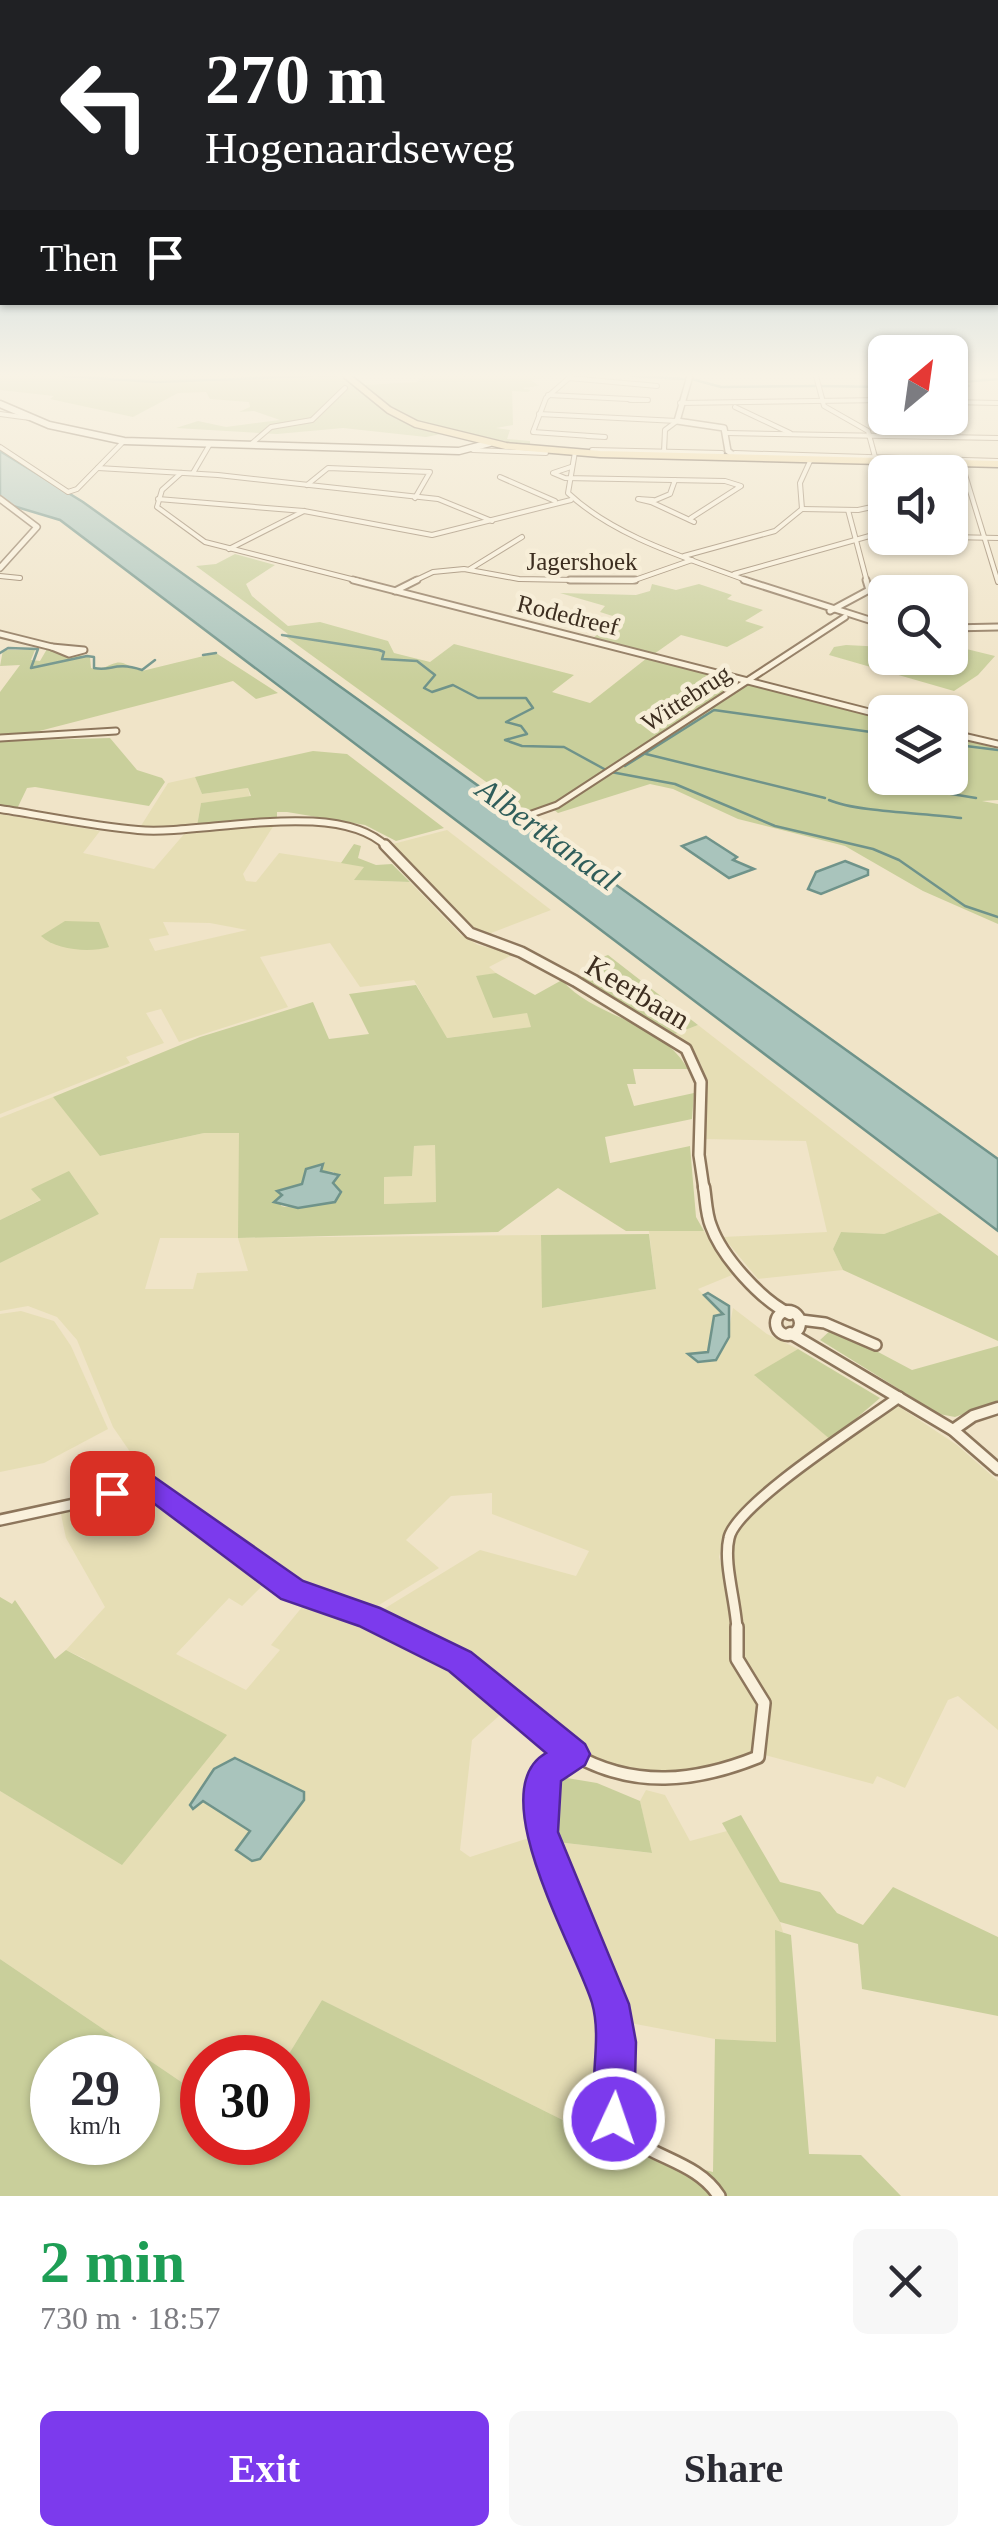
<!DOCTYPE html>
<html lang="en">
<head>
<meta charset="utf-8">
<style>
	body { margin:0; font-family:"Times New Roman",serif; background:#f7f7f7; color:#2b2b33; height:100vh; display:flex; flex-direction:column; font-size:38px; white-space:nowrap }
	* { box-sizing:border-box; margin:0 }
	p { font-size:32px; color:#7c7c81 }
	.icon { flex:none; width:55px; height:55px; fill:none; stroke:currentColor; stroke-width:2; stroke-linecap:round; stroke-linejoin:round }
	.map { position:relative; height:2196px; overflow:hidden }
	.sheet { display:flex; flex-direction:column; background:#fff; flex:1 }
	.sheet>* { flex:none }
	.guide { position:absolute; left:0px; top:0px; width:1000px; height:305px; box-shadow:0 2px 8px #0004; background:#202124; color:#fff; overflow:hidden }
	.needle { width:65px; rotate:29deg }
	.tools { position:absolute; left:868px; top:335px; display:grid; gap:20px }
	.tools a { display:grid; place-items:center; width:100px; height:100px; border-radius:15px; background:#fff; box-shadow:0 2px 8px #0004; font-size:50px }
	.speed { position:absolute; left:30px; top:2035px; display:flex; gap:20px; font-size:50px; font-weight:700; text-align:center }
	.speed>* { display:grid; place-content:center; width:130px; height:130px; border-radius:50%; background:#fff; box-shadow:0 2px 8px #0004; line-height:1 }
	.speed small { font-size:25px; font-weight:400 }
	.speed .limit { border:15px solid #d22; background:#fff; color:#111 }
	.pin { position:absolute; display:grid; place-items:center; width:85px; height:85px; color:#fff; margin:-42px; border-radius:20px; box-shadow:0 5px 15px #0006 }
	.me { position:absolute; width:110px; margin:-55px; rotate:3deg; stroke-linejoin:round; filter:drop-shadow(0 0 8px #0008) }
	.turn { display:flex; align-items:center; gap:35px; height:210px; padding:0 40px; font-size:45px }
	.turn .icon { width:130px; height:130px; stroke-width:2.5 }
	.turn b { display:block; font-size:70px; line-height:85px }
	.then { display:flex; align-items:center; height:95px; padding:0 40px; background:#0003; gap:20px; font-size:38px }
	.round { display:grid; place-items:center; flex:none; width:105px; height:105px; border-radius:15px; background:#f7f7f7 }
	.overview { display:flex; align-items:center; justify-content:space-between; height:170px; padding:0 40px }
	h1 { font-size:60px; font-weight:600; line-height:75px; color:#1e9e55 }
	.primary-button { display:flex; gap:20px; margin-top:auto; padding:20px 40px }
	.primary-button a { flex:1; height:115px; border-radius:15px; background:#7c3aed; color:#fff; font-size:40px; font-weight:600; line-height:115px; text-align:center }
	.primary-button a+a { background:#f7f7f7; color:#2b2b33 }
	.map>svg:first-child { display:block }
	.farmland { fill:#e6deb5; fill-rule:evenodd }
	.green { fill:#c9cf9b; fill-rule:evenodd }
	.water { fill:#a9c4bc; stroke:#6f938a; stroke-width:2.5 }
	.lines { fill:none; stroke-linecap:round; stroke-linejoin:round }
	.stream { stroke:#6f938a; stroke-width:2.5 }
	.minor-far3-casing { stroke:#8d765c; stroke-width:6 }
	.minor-far2-casing { stroke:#8d765c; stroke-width:9 }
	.minor-far1-casing { stroke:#8d765c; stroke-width:14 }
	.minor-casing { stroke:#8d765c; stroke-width:16 }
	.tertiary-far3-casing { stroke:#8d765c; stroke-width:8 }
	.tertiary-far2-casing { stroke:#8d765c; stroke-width:10 }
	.tertiary-far1-casing { stroke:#8d765c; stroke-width:14 }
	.tertiary-casing { stroke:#8d765c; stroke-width:15 }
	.secondary-casing { stroke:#6f573f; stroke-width:9 }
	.primary-casing { stroke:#5b4430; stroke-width:9 }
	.minor-far3 { stroke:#faf1dc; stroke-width:4 }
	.minor-far2 { stroke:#faf1dc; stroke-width:5 }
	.minor-far1 { stroke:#faf1dc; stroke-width:9 }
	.minor { stroke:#faf1dc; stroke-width:11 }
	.tertiary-far3 { stroke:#faf1dc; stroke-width:5 }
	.tertiary-far2 { stroke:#faf1dc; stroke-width:6 }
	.tertiary-far1 { stroke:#faf1dc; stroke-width:9 }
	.tertiary { stroke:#faf1dc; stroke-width:10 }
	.secondary { stroke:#faf1dc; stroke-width:6 }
	.primary { stroke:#f3d9a0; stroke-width:6 }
	.route { fill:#7c3aed; stroke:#51269a; stroke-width:2.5 }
	.labels { text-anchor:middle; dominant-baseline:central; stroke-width:9; stroke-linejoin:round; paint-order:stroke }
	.far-street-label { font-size:25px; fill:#3d2e20; stroke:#f7eed8 }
	.street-label { font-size:30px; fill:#3d2e20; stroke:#f7eed8 }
	.water-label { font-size:32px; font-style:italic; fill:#2f5d5a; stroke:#f7eed8 }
</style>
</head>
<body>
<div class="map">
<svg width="998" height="2196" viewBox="0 0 998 2196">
	<rect width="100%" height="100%" fill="#f0e4c8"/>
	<g class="farmland">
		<path d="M195,777L202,794L248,788L250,797L201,803L197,826L139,829L168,783Z"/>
		<path d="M0,814L100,831L83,853L154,869L185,833L274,825L243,874L246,881L256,882L279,853L365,866L356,880L410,882L461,935L478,945L514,954L489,967L496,973L476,977L527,1013L532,1027L446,1038L414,980L360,987L330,943L260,957L288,1007L179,1042L161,1009L146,1013L164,1043L126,1057L130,1063L0,1114ZM163,922L210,923L247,930L155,951L149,939L169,935Z"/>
		<path d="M447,830L551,910L481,937L476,933L389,845Z"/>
		<path d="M698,1025L940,1213L884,1234L841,1232L833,1249L843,1270L758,1279L723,1237L827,1232L806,1141L704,1139L707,1086L701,1064L675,1034Z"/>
		<path d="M53,1097L101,1156L204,1133L239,1132V1238L541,1235L543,1308L656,1289L649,1231H704L732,1275L698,1289L723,1314L713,1317L708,1352L688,1356L709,1362L726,1345L733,1308L767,1334L798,1349L755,1376L833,1441L744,1506L725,1533L719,1557L736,1617L731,1655L759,1700L751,1753L744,1761L710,1772L641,1774L571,1748L464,1658L374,1615L480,1550L576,1576L589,1551L492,1514V1493L451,1496L406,1540L439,1568L366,1613L290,1586L150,1481L113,1427L77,1340L57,1317L28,1306L0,1311V1263L99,1214L32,1189L42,1199L0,1220V1118ZM160,1238H238L248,1271L197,1273L193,1289H145Z"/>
		<path d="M435,1145L436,1202L384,1204V1177L411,1176L414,1146Z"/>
		<path d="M21,1311L54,1321L71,1346L108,1429L44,1463L0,1472V1314Z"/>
		<path d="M895,1404L957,1445L998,1481V1730L958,1696L948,1700L905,1788L877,1776L873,1784L765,1755L769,1709L741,1652L733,1548L739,1525L752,1511Z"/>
		<path d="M145,1489L205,1528L268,1580L242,1606L229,1598L176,1654L246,1690L280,1650L271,1645L307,1601L367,1621L422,1648L473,1677L509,1707L472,1740L460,1850L470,1857L538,1835L547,1869L602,1988L612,2053L608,2112L612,2129L623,2138L615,2146L322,2000L287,2057L202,2058V2096L0,1959V1791L122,1864L85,1659L66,1650L105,1607L66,1538L60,1510Z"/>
		<path d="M646,1790L665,1795L690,1841L727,1831L780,1922L783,1932L775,1931L776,2042L715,2039L625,2022L605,1961L554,1858L557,1842L651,1853L640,1801Z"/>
	</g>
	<g class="green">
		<path d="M0,376H353L365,385L417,382L423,376H558L531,380L539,386L522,388L531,390L528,392L512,391L513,425L496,428L510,430L507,439L530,441V447L451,432L426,437L343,428L277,434L176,428L198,421L226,427L280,420L254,411L239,412L250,407L249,402L210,399L206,392L178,393L133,417L50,399L54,396L0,390Z"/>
		<path d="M235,554L275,565L246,584L252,596L288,626L320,622L388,641L394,653L430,662L454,644L574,675L552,692L590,703L647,658L885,719V778H950V736L998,749V800L982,801L998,804V924L923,891L845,846L738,819L673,789L650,784L558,813L553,809L555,804L529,813L285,636L288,634L196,566L216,564Z"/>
		<path d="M652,584L676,590L699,584L732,595L727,599L763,610L745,621L764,627L727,647L681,635L654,654L593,638L619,618L600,612L605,606L560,593L636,595L650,591Z"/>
		<path d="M846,645L885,647V658H950V645L995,656L978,675L954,691L829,655L834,647Z"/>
		<path d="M47,649L90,657L91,668L100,670C125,656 121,665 142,671L216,653L278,693L256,699L233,681L20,736L0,737V692L20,665L0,666L3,650H35L31,660L40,661Z"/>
		<path d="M110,738L137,770L162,778L165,782L149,806L35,787L27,788L16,811L0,806V741Z"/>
		<path d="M313,751L347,754L444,828L396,841L365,825L287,812H277V818L197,826L201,803L251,796L248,788L202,794L195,777Z"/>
		<path d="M354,844L361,846L358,858L376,865L392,864L410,882L354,880L364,867L341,863Z"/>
		<path d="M65,921L99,922L109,947C90,953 55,950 41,936Z"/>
		<path d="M608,955L698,1025L675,1034L575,980L590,974L587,963Z"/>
		<path d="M496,973L535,995L562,980C595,1019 659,1019 688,1069H633L636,1084H627L634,1106L694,1093L692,1119L605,1137L610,1163L690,1146L696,1217L704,1231H626L558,1188L498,1232L238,1238L239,1133H204L100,1156L53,1097L200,1037L313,1002L329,1039L369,1034L349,994L416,985L447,1038L531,1027L527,1013L493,1018L476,976ZM435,1145L436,1202L384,1204V1177L412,1176L414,1146ZM323,1166L320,1171L334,1172C333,1199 308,1212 281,1206L283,1195L277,1191L302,1184L306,1169Z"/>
		<path d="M69,1171L99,1214L0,1263V1220L41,1200L31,1189Z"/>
		<path d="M940,1213L998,1256V1341L843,1270L833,1249L841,1232L884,1234Z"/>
		<path d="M649,1234L656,1289L542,1308L541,1235Z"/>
		<path d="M833,1328L912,1370L998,1346V1402L955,1417L939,1414L820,1340Z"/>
		<path d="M798,1349L880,1398L831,1440L754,1375Z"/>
		<path d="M0,1597L12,1604L15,1600L55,1659L66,1650L227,1735L122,1865L0,1791Z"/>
		<path d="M561,1777L597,1783L640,1801L652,1853L557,1842Z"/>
		<path d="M741,1815L780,1882L820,1892L837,1913L863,1925L893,1887L998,1937V2016L862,1989L858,1944L780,1922L722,1823Z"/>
		<path d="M775,1930L791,1935L809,2154L861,2155L901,2196H0V1959L202,2096V2142H288L287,2057L322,2000L615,2146L713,2172L715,2039L776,2042ZM52,2058H138V2142H52Z"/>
	</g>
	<g class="water">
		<path d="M0,451L83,502L998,1159V1231L60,520L10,505L0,497Z"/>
		<path d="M706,837L737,857L733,860L754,869L729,878L682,846Z"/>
		<path d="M845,861L868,870V875L821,894L808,889L816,872Z"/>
		<path d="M323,1164L321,1171L339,1175L333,1183L341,1192L335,1202L298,1208L274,1202L282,1195L277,1191L302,1184L306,1169Z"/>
		<path d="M708,1293L729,1306V1337L716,1360L698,1362L688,1354L708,1352L714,1316L723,1314L704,1295Z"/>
		<path d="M235,1758L304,1792V1800L260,1859L252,1861L236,1850L250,1831L203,1801L193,1809L190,1805L214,1769Z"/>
	</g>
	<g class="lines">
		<g class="stream">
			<path d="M62,376L156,382L311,376"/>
			<path d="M319,376H337"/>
			<path d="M632,376L686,379"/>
			<path d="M692,379L721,387L815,386"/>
			<path d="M821,386L885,387"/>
			<path d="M950,388L969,386L951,383L998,379"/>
			<path d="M282,635L379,650L384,652L382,659L417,661L435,675L424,688L432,692L453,685L478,698H526L533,708L506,722L521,726L527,734L505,740L522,746L564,747L606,770"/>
			<path d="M0,653L8,648L38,649L31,668L87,656L94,657V668C111,672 114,661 142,670L155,660"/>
			<path d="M203,655L216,653"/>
			<path d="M950,744L998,750"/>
			<path d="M646,754L825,798"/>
			<path d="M625,766L714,710L885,734"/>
			<path d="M611,772L675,784L775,826L873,849L899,860L965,906L998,917"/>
			<path d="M922,778L915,788L976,798"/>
			<path d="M829,800C856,812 926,813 961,818"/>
		</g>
		<g class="minor-far3-casing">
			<g id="minor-far3">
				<path d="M816,376L824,406L868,431L875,457"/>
				<path d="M548,395L648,400H630"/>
				<path d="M950,402L998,403"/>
				<path d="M680,403L885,400"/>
				<path d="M735,407L790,433"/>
				<path d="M0,414L30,418"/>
				<path d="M539,414L677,421"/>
				<path d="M727,433L998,438"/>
				<path d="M587,436L605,437L533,432L546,398L569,378L657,386L637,384"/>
				<path d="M250,445L271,427L312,420L345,388"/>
				<path d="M0,447L68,492L77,489L124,441"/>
				<path d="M473,450L546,453"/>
				<path d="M592,450L722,453"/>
				<path d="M575,452L568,493C616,538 690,559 751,582"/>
				<path d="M664,452L665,430L677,421"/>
				<path d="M735,453L998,461"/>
				<path d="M956,463L963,468L998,582"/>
				<path d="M571,467L553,473L565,478L725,481L741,486L691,518"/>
				<path d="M98,468L218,475L438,499L492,521"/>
				<path d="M181,473L162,490L157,507L205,542L363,582"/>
				<path d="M193,473L210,444"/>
				<path d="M500,477L555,501"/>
				<path d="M675,480L670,494L651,502L694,522"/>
				<path d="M307,485L328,468L430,472L415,498"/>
				<path d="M158,499L304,511L432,535L571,500"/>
				<path d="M651,502L638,499L653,500"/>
				<path d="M802,509L858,510L881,505L885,497L876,461"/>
				<path d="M802,509L800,483L811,459"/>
				<path d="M848,510L867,582"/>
				<path d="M950,537L998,538"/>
				<path d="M229,549L304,511"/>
				<path d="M684,556L775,531L802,509"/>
				<path d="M470,569L522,537"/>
				<path d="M734,574L873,535"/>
				<path d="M0,576L20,578"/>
				<path d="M412,582L433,572L464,569L519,579L632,581L692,560"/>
			</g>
		</g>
		<g class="minor-far2-casing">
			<g id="minor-far2">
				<path d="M353,580L885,716"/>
				<path d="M570,580H635"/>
				<path d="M744,580L885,625"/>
				<path d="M395,591L417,580"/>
				<path d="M830,611L869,590L866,580"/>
				<path d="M950,628L998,627"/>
				<path d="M0,634L52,647"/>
				<path d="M52,647L84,650L69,654Z"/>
				<path d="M950,733L998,744"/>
				<path d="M0,738L116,731"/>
				<path d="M526,816L557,805L845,617"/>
			</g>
		</g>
		<g class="minor-far1-casing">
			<g id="minor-far1">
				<path d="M801,1320L825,1323L876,1345"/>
				<path d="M0,1520L153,1487L292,1590L396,1630"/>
				<path d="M737,1630C736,1602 723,1563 729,1538C736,1504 865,1422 899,1397"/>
			</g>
		</g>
		<g class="minor-casing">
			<g id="minor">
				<path d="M391,1627C413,1638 439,1647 460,1661C500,1687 531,1730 573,1754C634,1789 696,1782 758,1757L764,1703L737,1659V1627"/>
				<path d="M573,1754L549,1775L541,1804L544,1837L612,2008L616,2122C642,2159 694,2157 719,2196"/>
			</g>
		</g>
		<g class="tertiary-far3-casing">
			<g id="tertiary-far3">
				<path d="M690,376L677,421L724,428L728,451L736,457"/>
				<path d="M0,499L37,527L0,568"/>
			</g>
		</g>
		<g class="tertiary-far2-casing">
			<path id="tertiary-far2" d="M0,809C46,816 92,826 138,830C202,836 337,797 387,847"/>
		</g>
		<g class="tertiary-far1-casing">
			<path id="tertiary-far1" d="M385,845L470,933L521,952L575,981L686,1049L701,1082L699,1155L704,1189"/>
		</g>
		<g class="tertiary-casing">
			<g id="tertiary">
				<path d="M704,1187C706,1199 706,1214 711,1226C722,1257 761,1300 790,1314"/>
				<circle cx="788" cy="1323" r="12"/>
				<path d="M790,1333L953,1430L998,1469"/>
				<path d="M953,1430L973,1416L998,1408"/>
			</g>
		</g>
		<g class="secondary-casing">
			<path id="secondary" d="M0,404L49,425L124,441L459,451L490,443"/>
		</g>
		<g class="primary-casing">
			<path id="primary" d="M347,376L389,410L416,424L506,446L600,454L998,464"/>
		</g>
		<use href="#minor-far3" class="minor-far3"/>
		<use href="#minor-far2" class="minor-far2"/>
		<use href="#minor-far1" class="minor-far1"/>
		<use href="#minor" class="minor"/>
		<use href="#tertiary-far3" class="tertiary-far3"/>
		<use href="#tertiary-far2" class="tertiary-far2"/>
		<use href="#tertiary-far1" class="tertiary-far1"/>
		<use href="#tertiary" class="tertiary"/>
		<use href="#secondary" class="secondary"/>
		<use href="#primary" class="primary"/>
	</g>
	<linearGradient id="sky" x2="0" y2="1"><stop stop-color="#8fbad6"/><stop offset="0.55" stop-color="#f8f3e6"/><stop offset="1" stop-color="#f8f3e6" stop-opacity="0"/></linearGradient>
	<rect width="998" height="683" fill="url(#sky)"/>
	<path class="route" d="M153,1476L303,1581L380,1608L471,1652L585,1744L590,1754L585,1765L561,1781L558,1832L629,2004L636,2042L634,2119L628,2133L614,2138L600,2133C584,2093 604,2045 592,2003C577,1952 480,1790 546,1753L449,1671L359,1626L281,1599L148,1499L112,1505L102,1501L98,1493L102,1485Z"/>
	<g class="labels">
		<g class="far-street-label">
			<text x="582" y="561">Jagershoek</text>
			<text transform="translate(568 615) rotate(14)">Rodedreef</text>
			<text transform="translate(686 698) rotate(-33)">Wittebrug</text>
		</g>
		<g class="street-label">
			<text transform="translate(638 992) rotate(31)">Keerbaan</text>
		</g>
		<g class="water-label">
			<text transform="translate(548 834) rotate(36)">Albertkanaal</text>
		</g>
	</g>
</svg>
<div class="tools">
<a><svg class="needle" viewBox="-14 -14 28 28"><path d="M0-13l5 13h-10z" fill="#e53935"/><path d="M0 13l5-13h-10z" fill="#7c7c81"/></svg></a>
<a><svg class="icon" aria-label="sound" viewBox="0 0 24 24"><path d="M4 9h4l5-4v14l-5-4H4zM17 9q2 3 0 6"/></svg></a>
<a><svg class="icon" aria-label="search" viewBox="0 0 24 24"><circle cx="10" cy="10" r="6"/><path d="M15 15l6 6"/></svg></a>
<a><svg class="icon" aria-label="layers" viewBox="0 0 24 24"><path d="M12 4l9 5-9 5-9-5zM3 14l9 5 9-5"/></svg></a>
</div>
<div class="speed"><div>29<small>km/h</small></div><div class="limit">30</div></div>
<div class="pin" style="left:112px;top:1493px;background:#d93025"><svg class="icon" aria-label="arrive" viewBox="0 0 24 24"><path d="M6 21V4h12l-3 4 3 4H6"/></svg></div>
<svg class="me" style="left:614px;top:2119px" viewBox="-20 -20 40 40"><circle r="17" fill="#7c3aed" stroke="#fff" stroke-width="3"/><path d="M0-11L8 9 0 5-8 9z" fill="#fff"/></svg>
<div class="guide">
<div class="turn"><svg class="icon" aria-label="left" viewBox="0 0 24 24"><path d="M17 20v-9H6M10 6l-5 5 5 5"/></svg><div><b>270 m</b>Hogenaardseweg</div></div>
<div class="then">Then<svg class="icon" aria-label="arrive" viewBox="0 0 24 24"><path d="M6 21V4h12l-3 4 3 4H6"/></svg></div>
</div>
</div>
<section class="sheet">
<div class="overview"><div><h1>2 min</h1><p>730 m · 18:57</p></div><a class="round"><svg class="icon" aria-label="close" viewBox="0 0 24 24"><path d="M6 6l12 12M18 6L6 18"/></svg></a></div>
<div class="primary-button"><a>Exit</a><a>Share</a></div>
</section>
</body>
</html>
